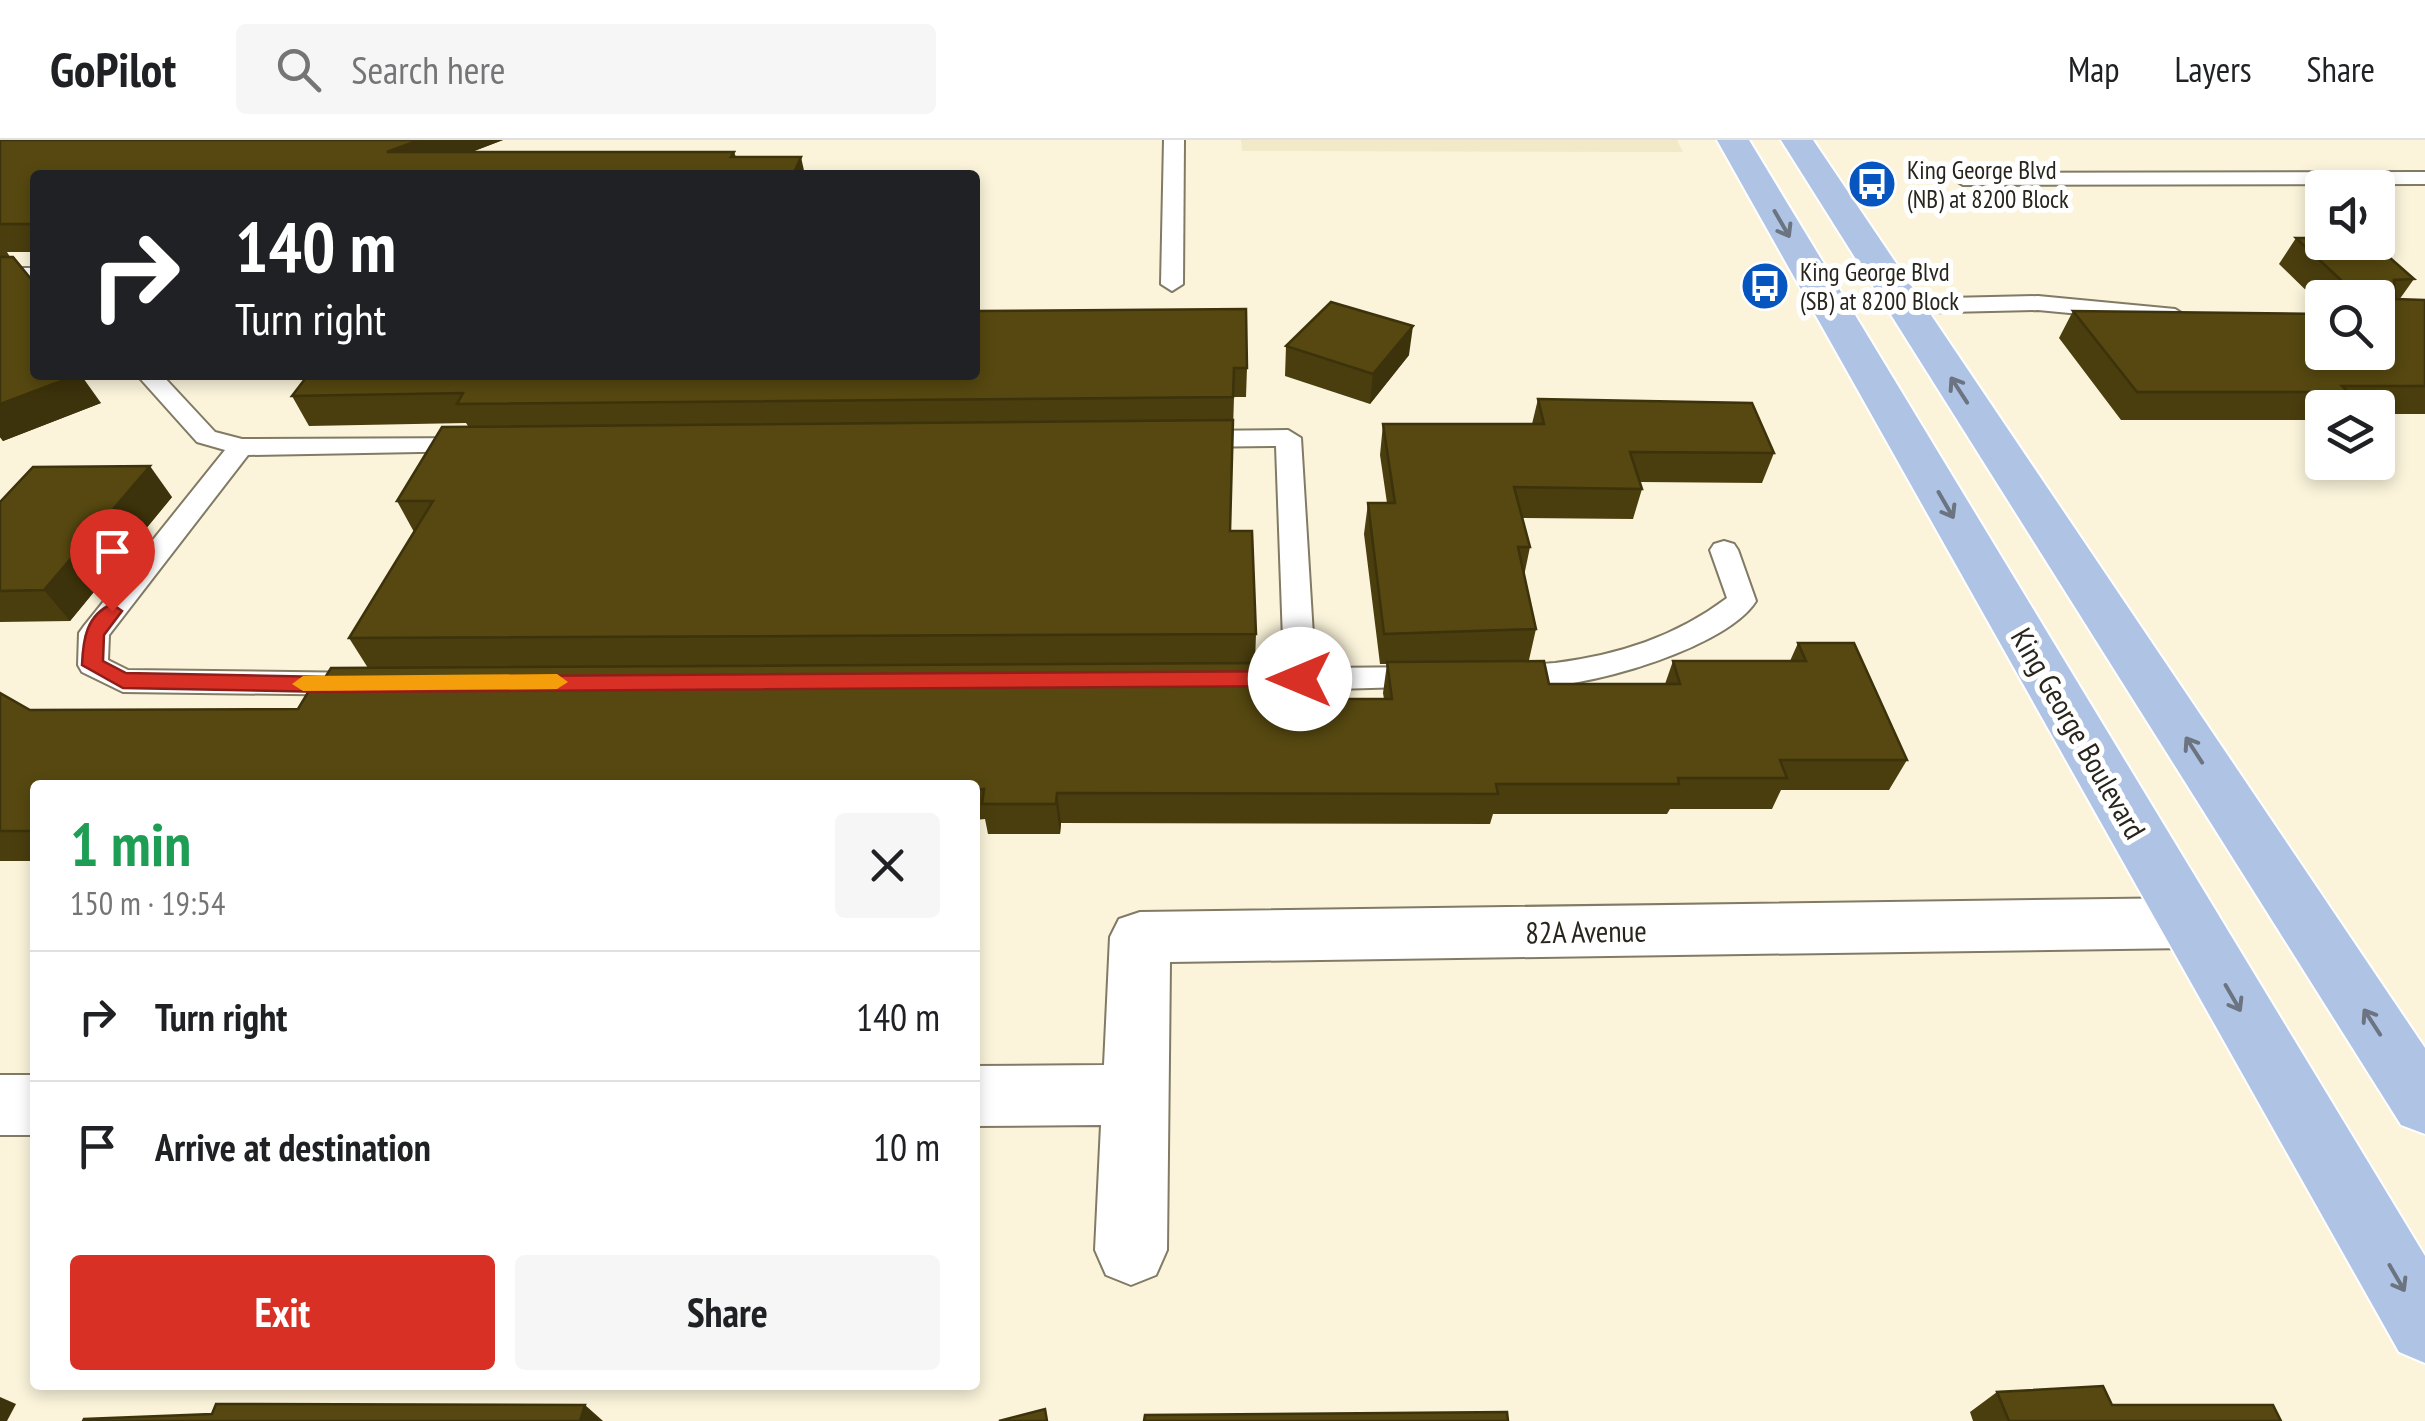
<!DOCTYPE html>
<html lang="en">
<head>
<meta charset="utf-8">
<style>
	body { margin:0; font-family:"PT Sans Narrow",sans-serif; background:#f6f6f6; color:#202124; height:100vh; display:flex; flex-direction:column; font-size:38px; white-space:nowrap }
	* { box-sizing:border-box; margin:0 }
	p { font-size:32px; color:#757577 }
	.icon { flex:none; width:55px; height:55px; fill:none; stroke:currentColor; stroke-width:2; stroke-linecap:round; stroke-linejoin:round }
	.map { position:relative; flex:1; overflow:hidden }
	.sheet { position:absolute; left:30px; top:640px; width:950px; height:610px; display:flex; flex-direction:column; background:#fff; border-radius:10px; box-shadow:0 5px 15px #0003 }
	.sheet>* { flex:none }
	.banner { position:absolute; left:30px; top:30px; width:950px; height:210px; border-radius:10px; box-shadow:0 5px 15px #0003; background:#202124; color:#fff; overflow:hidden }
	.fabs { position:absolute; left:2305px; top:30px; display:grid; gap:20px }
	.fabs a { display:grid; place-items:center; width:90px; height:90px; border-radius:10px; background:#fff; box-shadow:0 5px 15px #0003; font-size:50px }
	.pin { position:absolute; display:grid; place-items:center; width:85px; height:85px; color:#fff; margin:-102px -42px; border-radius:50% 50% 50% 0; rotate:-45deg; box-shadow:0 0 10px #0007 }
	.pin .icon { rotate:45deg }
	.me { position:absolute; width:110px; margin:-55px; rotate:270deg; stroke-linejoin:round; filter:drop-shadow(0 0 8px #0008) }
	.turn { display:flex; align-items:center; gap:35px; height:210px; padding:0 40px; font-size:45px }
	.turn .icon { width:130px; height:130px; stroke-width:2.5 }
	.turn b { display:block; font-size:70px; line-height:85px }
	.round { display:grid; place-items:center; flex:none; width:105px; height:105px; border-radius:10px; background:#f6f6f6 }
	.headline { display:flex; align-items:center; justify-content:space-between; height:170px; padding:0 40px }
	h1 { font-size:60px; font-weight:600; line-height:75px; color:#1e9e55 }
	.button { display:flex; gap:20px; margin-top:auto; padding:20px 40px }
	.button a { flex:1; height:115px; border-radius:10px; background:#d93025; color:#fff; font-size:40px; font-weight:600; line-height:115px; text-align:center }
	.button a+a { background:#f6f6f6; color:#202124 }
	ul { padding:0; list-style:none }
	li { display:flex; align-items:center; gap:30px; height:130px; padding:0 40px; border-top:2px solid #e0e0e0 }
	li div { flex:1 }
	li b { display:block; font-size:38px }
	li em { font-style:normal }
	header { display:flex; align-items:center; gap:60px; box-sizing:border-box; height:140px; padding:0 50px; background:#fff; border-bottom:2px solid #e0e0e0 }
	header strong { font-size:48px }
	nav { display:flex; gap:55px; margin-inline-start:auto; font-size:35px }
	.search { width:700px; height:90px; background:#f6f6f6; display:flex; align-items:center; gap:25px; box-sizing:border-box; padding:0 35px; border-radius:10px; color:#757577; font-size:38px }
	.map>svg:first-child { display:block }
	.built { fill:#f2e9c8 }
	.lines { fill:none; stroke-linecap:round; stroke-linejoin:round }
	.service-casing { stroke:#817a64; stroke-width:4 }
	.minor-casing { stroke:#817a64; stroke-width:4 }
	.primary-casing { stroke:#fff; stroke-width:4 }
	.service { fill:#fff; fill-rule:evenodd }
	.minor { fill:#fff; fill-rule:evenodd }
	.primary { fill:#afc4e5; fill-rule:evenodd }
	.wall { fill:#4a3e0e }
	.shaded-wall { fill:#3c320b }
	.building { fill:#564810; stroke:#3c320b; stroke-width:2.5 }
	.oneway { stroke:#6b7480 }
	.route { fill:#d93025; stroke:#8d1f18; stroke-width:2.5 }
	.slow { fill:#f59e0b }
	.labels { text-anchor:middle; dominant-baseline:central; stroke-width:10; stroke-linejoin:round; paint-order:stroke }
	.far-poi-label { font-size:25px; fill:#27251c; stroke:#fff; text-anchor:start }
	.street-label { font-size:30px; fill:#27251c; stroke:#fff }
</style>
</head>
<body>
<header>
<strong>GoPilot</strong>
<div class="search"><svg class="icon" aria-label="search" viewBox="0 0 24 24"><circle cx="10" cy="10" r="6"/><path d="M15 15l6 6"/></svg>Search here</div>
<nav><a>Map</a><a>Layers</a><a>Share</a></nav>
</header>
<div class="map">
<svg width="2425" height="1281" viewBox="0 0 2425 1281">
	<rect width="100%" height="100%" fill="#fbf4db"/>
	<path class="built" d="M1241,0H1677L1683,12L1242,11Z"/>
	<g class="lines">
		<g class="service-casing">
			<g id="service">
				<path d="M1164,0H1184L1183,144L1172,151L1161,144Z"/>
				<path d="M2425,32V44L1963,45L1953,39L1963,33Z"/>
				<rect x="0" y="128" width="35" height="14"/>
				<path d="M2038,156L2175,169L2186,176L2175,183L2038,170L1905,173L1894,166L1905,159Z"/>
				<path d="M137,235H162L215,292L242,299L484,298L488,303L484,308L475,311L248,315L109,495L108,520L128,530L365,533L376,536L380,544L376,552L365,555L123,552L82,532L78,525L79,493L84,486L225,310L197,302Z"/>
				<path d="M1288,290L1301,298L1315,528L1430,527L1441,530L1445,538L1441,546L1300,550L1203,547L1199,539L1203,531L1214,528H1284L1276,306L1189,307L1176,299L1189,291Z"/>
				<path d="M1724,401L1734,404L1738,410L1756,461C1724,513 1550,561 1493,545L1489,537L1493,529C1513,524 1534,525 1555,523C1618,515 1675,497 1727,458L1710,410L1714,404Z"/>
			</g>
		</g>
		<g class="minor-casing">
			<g id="minor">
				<path d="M2189,758L2210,766L2219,783L2210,800L2189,808L1170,822L1167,1110L1156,1135L1131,1145L1106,1135L1095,1110L1101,985L975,986V926L1104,925L1110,797L1119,779L1140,772Z"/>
				<rect x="0" y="935" width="35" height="60"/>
			</g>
		</g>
		<g class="primary-casing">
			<g id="primary">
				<path d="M1717,0H1749L2425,1116V1223L2399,1212Z"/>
				<path d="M1781,0H1813L2425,908V994L2401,985Z"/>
			</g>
		</g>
		<use href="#service" class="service"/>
		<use href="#minor" class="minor"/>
		<use href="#primary" class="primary"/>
	</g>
	<g class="wall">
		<path d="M0,0H503L472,12H734L736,17L35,35V112H7L10,117L35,235L101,263L3,301L0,297Z"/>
		<path d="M2296,98L2414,139L2399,160H2425V274H2378V268H2322V280H2121L2059,198L2073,171L2378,212V158H2322V166L2279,124Z"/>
		<path d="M1286,206L1409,215L1370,264L1285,236Z"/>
		<path d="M1247,228L1246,257H1234L1230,391L1256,494L1255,523L1258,559H1384L1383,553L1387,524H1380L1364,394L1368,363H1387L1380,315L1383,284H1532L1538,259L1774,313L1762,343L1640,342L1642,349L1633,379L1523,378L1530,407L1524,436L1536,489L1529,520L1549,544H1665L1673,521H1790L1798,503L1907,620L1889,650H1781L1772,669H1670L1667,674H1493L1490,684L1061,683L1060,694H988L985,679L975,680V645H35V721H0V553L30,570L298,569L318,549L368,528L349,498L414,392L397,361L468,286L466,283L309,286L292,256Z"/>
		<path d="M172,357L70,481L0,482V362Z"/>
		<path d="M1997,1252L2112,1265L2281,1281H1973L1970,1272Z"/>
	</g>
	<g class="shaded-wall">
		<path d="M419,0H503L410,35L387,12Z"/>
		<path d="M801,17L805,35H793Z"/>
		<path d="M1413,186L1409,215L1370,264L1373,234Z"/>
		<path d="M77,235H81L101,263L3,301L0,297V264Z"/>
		<path d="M150,326L172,357L70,481L44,450Z"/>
		<path d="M1057,653L1061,683L1060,694L1056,664Z"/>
		<path d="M0,1257L16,1264L7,1281H0Z"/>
		<path d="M585,1265L603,1281H580Z"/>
	</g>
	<g class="building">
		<path d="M0,0H419L387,12H734L731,17H801L793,35H35V84H0Z"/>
		<path d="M2296,98H2322V102H2372L2414,139L2394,140L2395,159L2425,160V246H2342L2348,252H2137L2073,171L2322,174V212H2378V158H2360Z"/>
		<path d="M0,117H13L35,144V235H77L0,264Z"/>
		<path d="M1331,162L1413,186L1373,234L1286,206Z"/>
		<path d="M1246,169L1247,228H1234L1233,257L457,264L463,253L292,256L308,235H975V171Z"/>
		<path d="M1538,259L1752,263L1774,313L1630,312L1642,349L1514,347L1530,407H1518L1536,489L1384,494L1368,363H1395L1383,284H1544Z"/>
		<path d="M1233,280L1230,391H1252L1256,494L349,498L433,361H397L442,287Z"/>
		<path d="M150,326L44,450L0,451V362L33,327Z"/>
		<path d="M1798,503H1854L1907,620H1780L1787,638H1678L1679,644H1496L1498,654L1057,653L1056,664H982L984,649L975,650V645H35V691H0V553L30,570L298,569L310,549H318L331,528L1256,523L1258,559H1392L1387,522L1544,521L1549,544H1680L1673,521H1806Z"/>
		<path d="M2103,1246L2112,1265H2273L2281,1281H2009L1997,1252Z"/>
		<path d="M216,1264L585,1265L580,1281H83L84,1279L212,1274Z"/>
		<path d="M1045,1269L1047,1281H999Z"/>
		<path d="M1507,1272L1508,1281H1144L1145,1275Z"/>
	</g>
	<defs><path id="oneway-shaft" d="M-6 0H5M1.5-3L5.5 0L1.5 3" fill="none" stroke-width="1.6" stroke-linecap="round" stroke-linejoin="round" transform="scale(2.5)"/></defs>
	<g class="oneway">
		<use href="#oneway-shaft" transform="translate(1782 84) rotate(60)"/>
		<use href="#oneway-shaft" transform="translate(1959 250) rotate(-123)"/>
		<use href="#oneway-shaft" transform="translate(1946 365) rotate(60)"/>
		<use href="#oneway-shaft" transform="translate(2194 610) rotate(-123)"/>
		<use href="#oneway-shaft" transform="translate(2233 858) rotate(60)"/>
		<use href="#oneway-shaft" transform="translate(2372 882) rotate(-123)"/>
		<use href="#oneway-shaft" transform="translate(2397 1138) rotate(60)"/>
	</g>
	<path class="route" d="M112,464L122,471L104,495L103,521L126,533L329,537L1300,531L1311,539L1300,546L329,552L123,548L82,525C83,500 86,475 112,464Z"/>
	<path class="slow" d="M557,534L568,542L557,549L303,551L292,544L303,536Z"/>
	<defs>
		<g id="bus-disc" transform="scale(2.5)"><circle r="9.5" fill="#0755bf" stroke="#fff"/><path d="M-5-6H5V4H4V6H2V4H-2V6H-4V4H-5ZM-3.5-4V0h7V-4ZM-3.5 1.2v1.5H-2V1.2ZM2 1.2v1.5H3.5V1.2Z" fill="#fff"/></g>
	</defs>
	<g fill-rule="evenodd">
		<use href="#bus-disc" x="1872" y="44"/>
		<use href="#bus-disc" x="1765" y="146"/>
	</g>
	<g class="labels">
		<g class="far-poi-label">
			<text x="1907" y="30">King George Blvd<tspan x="1907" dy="29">(NB) at 8200 Block</tspan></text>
			<text x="1800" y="132">King George Blvd<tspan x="1800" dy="29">(SB) at 8200 Block</tspan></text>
		</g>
		<g class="street-label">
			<text transform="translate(2079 593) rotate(60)">King George Boulevard</text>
			<text transform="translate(1586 791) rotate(-1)">82A Avenue</text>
		</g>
	</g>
</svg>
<div class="fabs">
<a><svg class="icon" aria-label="sound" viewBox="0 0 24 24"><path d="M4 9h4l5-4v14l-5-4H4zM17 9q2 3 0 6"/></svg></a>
<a><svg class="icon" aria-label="search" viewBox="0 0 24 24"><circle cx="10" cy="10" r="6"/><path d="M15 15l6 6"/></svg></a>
<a><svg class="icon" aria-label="layers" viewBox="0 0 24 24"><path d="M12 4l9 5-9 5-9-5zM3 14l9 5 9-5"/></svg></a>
</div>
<div class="pin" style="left:112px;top:471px;background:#d93025"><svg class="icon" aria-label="arrive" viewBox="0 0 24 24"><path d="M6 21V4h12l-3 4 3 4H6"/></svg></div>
<svg class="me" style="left:1300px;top:539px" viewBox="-20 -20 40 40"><circle r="19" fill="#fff"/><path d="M0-13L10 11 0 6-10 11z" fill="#d93025"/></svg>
<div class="banner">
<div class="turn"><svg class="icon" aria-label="right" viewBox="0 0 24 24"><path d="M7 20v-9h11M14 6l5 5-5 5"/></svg><div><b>140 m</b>Turn right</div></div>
</div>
<section class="sheet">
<div class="headline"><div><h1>1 min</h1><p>150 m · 19:54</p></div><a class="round"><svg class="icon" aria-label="close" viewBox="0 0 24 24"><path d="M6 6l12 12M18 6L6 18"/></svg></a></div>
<ul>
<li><svg class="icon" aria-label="right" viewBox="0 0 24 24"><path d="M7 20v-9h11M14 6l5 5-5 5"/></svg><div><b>Turn right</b></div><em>140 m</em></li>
<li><svg class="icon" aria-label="arrive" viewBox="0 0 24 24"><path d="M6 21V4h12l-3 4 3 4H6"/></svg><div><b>Arrive at destination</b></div><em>10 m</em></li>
</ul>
<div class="button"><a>Exit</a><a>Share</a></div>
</section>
</div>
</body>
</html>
